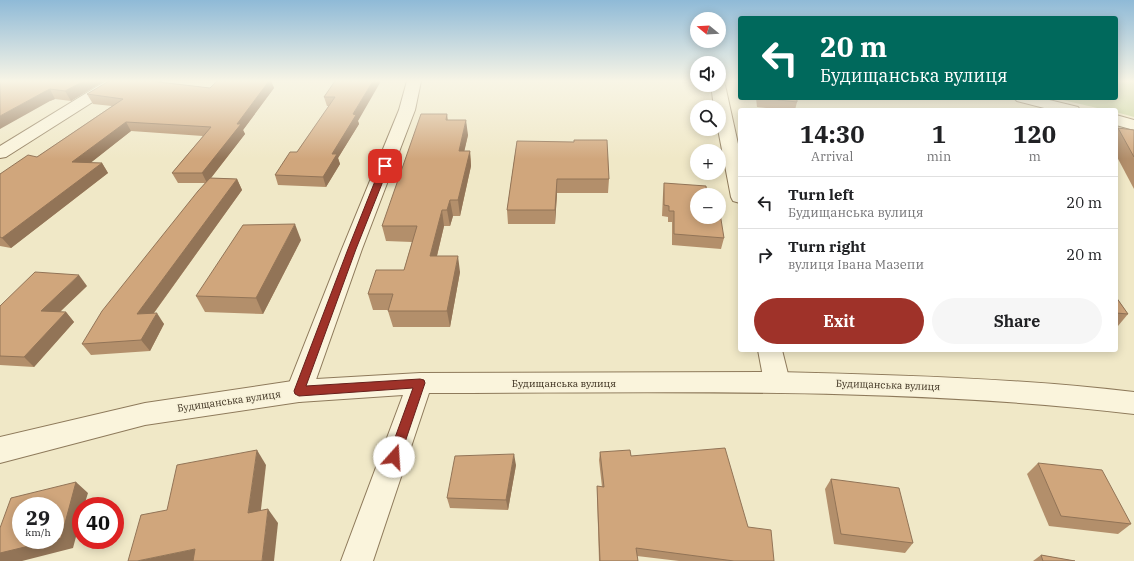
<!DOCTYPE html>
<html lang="en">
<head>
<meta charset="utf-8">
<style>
	body { margin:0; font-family:"IBM Plex Serif",serif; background:#f6f6f6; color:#202124; height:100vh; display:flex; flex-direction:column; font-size:15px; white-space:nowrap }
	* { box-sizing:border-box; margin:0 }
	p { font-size:13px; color:#757577 }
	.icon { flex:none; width:22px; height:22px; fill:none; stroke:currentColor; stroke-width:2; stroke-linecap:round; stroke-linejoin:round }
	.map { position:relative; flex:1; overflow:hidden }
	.sheet { position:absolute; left:738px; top:108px; width:380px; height:244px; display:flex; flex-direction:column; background:#fff; border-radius:4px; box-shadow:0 2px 10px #0003 }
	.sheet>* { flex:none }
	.banner { position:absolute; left:738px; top:16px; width:380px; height:84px; border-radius:4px; box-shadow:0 2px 10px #0003; background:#00695c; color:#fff; overflow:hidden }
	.needle { width:26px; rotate:288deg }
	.buttons { position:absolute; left:690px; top:12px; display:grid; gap:8px }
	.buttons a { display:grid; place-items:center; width:36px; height:36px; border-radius:50%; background:#fff; box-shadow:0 2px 10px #0003; font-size:20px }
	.speed { position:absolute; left:12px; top:497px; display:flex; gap:8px; font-size:20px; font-weight:700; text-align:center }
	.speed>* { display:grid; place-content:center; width:52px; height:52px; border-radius:50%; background:#fff; box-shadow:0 2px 10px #0003; line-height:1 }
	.speed small { font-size:10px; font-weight:400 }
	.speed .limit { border:6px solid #d22; background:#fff; color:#111 }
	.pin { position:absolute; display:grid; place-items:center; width:34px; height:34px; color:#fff; margin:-17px; border-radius:8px; box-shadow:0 2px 6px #0006 }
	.me { position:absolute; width:44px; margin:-22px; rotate:19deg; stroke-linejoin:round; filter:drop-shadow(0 0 3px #0008) }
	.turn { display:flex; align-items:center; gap:14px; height:84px; padding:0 16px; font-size:18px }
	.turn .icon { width:52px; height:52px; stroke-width:2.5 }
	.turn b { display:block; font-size:28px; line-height:34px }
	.eta { display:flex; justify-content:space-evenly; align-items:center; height:68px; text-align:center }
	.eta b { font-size:24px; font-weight:700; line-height:28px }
	.primary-button { display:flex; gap:8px; margin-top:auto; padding:8px 16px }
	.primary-button a { flex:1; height:46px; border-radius:24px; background:#9f3229; color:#fff; font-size:16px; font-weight:700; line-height:46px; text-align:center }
	.primary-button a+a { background:#f6f6f6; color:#202124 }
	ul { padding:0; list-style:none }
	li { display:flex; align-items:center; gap:12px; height:52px; padding:0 16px; border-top:1px solid #e0e0e0 }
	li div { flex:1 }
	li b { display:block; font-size:15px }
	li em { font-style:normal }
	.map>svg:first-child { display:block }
	.green { fill:#c5d09a }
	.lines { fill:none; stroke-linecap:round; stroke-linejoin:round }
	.minor-casing { stroke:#8e7a5b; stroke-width:2 }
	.tertiary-casing { stroke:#8e7a5b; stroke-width:2 }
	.minor { fill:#faf4dc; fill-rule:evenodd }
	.tertiary { fill:#faf4dc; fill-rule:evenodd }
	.wall { fill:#b38f6b }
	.shaded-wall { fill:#927457 }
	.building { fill:#d0a67c; stroke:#927457 }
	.route { fill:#9f3229; stroke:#67201b }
	.labels { text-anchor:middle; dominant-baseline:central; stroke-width:3; stroke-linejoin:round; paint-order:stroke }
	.street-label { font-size:10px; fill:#3d3120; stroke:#f7f1d8 }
</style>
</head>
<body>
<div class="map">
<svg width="1134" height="561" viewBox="0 0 1134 561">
	<rect width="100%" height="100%" fill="#f0e8c7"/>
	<path class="green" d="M1116,81H1134V117L1116,112V110H1106L1054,98H1116Z"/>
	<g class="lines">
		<g class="minor-casing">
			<g id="minor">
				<path d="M106,81H123L121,84L6,157L0,158V146Z"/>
				<path d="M407,81H421L415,110L362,249L312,391L308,399L299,402L290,399L286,391L342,249L399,110Z"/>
				<path d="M719,81L723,82L725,85L740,153V203L733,201L731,197L718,129L719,107H714L711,85H719Z"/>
				<path d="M1014,98H1041L1078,107L1080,110H1052L1017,101Z"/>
				<path d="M1116,115L1134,120V130L1116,125Z"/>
				<path d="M758,350H782L790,382L786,389L777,392L768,389L764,382Z"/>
			</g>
		</g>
		<g class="tertiary-casing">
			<path id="tertiary" d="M777,372C896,375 1015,378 1134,392V414C900,386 664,393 429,393L373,561H341L403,395L299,402L145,425L0,463V437L145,403L299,380L420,373Z"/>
		</g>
		<use href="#minor" class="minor"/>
		<use href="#tertiary" class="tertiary"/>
	</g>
	<g class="wall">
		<path d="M0,81H104L71,101L55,99L50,101Z"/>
		<path d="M162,81L160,82L210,88L217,81H271L274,88L243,130L245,134L211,178L237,179L242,190L154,313L164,324L150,351L91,355L82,344L205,183H178L172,173L203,136L131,131L90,163H102L108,173L11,248L0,246V174L37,157L112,106L93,104L87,94Z"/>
		<path d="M335,81L358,121L359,124L338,158L340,164L326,187L278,185L275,175L297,152L329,106H327L324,97Z"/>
		<path d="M756,98H797V102L795,110H782L757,107Z"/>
		<path d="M447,114L448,120L468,135L464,151H470L471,166L460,216H453L450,226H444L437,256L460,272L450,327H393L388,311L389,310H373L368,294L404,270L412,242L386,241L382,226Z"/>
		<path d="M1118,128L1134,130V189L1116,155V131Z"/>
		<path d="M517,141L609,179L608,193H557L555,224H508L507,210Z"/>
		<path d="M664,183L697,195L724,238L721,249L672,245V222H668V217L662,216L663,194Z"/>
		<path d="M301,240L263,314L205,312L196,296Z"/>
		<path d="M87,286L60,312H66L74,322L34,367L0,365V306Z"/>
		<path d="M1116,297L1128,314L1118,326L1116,325Z"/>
		<path d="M600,452L631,456L748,527L774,561H679L637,556L638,561H599L597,494V486L602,487L599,460Z"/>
		<path d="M1038,463L1131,524L1118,534L1049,526L1027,474Z"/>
		<path d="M516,465L508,510L450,508L447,498Z"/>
		<path d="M831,479L913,543L905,553L834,544L825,489Z"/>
		<path d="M1041,555L1075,561H1033Z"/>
	</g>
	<g class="shaded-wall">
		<path d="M84,81H104L71,101L65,91Z"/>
		<path d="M146,81H162L150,89Z"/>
		<path d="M269,81H271L274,88L243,130L245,134L207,183L202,173L237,124Z"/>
		<path d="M373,81H381L358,121L359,124L338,158L340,164L326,187L323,177L332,154L353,114Z"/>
		<path d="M50,89L55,99L50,101L0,129V116L44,92Z"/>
		<path d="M466,120L468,135L461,166L459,151Z"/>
		<path d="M126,122L131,131L79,172L72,162Z"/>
		<path d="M470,151L471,166L460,216L458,200Z"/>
		<path d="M102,163L108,173L11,248L2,238Z"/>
		<path d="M237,179L242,190L145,325L137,314Z"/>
		<path d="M557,179V193L555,224V210Z"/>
		<path d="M450,200L453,216L450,226L447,210Z"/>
		<path d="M442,210L444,226L433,272L430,256Z"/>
		<path d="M295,224L301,240L263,314L256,298Z"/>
		<path d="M458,256L460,272L450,327L447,311Z"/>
		<path d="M79,275L87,286L50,321L41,311Z"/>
		<path d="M66,312L74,322L34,367L24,357Z"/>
		<path d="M157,313L164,324L150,351L141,340Z"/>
		<path d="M257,450L266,465L259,527L248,513Z"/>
		<path d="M514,454L516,465L508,510L506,500Z"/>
		<path d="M76,482L88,493L84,506H81V518L73,548L22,561H0V553Z"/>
		<path d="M268,509L278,523L274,561H262Z"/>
		<path d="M195,549L207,561H137Z"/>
	</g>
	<g class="building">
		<path d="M0,81H84L65,91L50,89L44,92L0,116Z"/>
		<path d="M109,81H150L210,88L217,81H269L237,124H241L202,173H172L211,127L126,122L72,162L102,163L2,238L0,237V174L28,155L37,157L123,99L87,94Z"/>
		<path d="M335,81H373L353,114L356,115L332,154H337L323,177L275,175L290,152H297L335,97H324Z"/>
		<path d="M761,98H797V102Z"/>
		<path d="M421,114H447L446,120H466L459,151H470L458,200H450L447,210H442L430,256H458L447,311H388L393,294H368L376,270H404L417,226H382Z"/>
		<path d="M1118,128L1134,130V157Z"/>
		<path d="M574,140H607L609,179H557L555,210H507L517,141L574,142Z"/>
		<path d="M210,178L237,179L137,314L157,313L141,340L82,344L102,311L198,191Z"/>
		<path d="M664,183L706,186L707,195H697V217H719V207L724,238L674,234V211H669V206L664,205Z"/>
		<path d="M295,224L256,298L196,296L243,225Z"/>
		<path d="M35,272L79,275L41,311L66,312L24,357L0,356V306Z"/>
		<path d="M1116,297L1128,314L1116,313Z"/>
		<path d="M725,448L748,527L771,530L774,561H734L636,548L638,561H600L597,486L604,487L600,452L630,450L631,456Z"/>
		<path d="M257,450L248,513L268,509L262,561H193L195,549L137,561H128L141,515L167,510L177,465Z"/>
		<path d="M514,454L506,500L447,498L455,456Z"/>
		<path d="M1038,463L1102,470L1131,524L1061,516Z"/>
		<path d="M831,479L899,488L913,543L841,534Z"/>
		<path d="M76,482L61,538L55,540V506H21V540H54L0,553V528L11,498Z"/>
		<path d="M1041,555L1075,561H1043Z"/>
	</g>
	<linearGradient id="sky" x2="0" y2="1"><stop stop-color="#8fbad7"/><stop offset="0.51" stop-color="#f8f5e6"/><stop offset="1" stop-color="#f8f5e6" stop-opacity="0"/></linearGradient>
	<rect width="1134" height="159" fill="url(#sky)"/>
	<path class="route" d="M385,163L389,166L356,249L306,386L420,379L424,380L425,383L400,457L398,461L394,463L390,461L388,457L413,388L299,396L295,394L294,391L348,249L381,166Z"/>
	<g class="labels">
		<g class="street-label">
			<text x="564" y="383">Будищанська вулиця</text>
			<text transform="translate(888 385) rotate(2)">Будищанська вулиця</text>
			<text transform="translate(229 401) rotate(-8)">Будищанська вулиця</text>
		</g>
	</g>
</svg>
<div class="buttons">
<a><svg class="needle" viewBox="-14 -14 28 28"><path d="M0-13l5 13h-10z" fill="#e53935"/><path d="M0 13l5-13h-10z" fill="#757577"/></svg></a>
<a><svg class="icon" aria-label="sound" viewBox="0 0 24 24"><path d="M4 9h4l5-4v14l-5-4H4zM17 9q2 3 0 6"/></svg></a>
<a><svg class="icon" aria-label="search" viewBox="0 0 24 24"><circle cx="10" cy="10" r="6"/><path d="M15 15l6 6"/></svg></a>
<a>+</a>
<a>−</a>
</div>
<div class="speed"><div>29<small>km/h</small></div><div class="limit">40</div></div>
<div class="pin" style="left:385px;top:166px;background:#d93025"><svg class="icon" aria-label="arrive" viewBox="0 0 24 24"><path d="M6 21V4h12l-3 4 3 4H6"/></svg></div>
<svg class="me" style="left:394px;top:457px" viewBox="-20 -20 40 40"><circle r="19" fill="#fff"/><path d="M0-13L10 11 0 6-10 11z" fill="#9f3229"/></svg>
<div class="banner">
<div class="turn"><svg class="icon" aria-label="left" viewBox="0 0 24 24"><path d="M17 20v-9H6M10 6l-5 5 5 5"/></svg><div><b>20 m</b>Будищанська вулиця</div></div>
</div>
<section class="sheet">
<div class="eta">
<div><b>14:30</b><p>Arrival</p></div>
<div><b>1</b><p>min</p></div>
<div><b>120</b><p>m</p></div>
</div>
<ul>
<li><svg class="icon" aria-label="left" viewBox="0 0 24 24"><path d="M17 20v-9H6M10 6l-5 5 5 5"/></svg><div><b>Turn left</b><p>Будищанська вулиця</p></div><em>20 m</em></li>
<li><svg class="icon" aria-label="right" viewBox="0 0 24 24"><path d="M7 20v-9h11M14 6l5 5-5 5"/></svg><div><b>Turn right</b><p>вулиця Івана Мазепи</p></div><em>20 m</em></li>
</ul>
<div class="primary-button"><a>Exit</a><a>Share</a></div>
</section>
</div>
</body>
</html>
